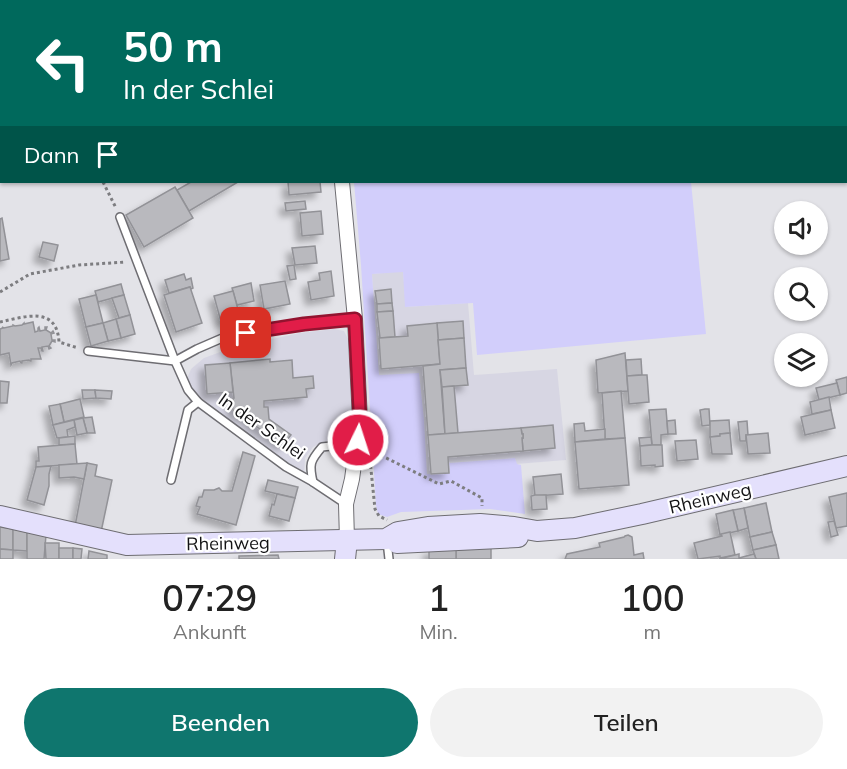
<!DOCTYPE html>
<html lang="de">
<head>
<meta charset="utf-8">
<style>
	body { margin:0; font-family:Mulish,sans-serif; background:#f2f2f2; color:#222; height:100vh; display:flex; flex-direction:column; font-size:22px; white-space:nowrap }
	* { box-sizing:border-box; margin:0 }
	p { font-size:20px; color:#767676 }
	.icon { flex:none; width:33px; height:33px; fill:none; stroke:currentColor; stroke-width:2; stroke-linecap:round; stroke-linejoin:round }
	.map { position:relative; height:559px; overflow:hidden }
	.details { display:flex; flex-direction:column; background:#fff; flex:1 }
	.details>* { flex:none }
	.guide { position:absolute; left:0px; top:0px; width:848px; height:183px; box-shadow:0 2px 4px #0004; background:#00695c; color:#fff; overflow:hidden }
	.tools { position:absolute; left:774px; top:201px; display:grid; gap:12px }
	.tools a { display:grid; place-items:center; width:54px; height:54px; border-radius:50%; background:#fff; box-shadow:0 2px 4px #0004; font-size:30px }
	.pin { position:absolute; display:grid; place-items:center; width:51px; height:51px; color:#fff; margin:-26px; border-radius:12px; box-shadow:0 3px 9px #0006 }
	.me { position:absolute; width:66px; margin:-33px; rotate:4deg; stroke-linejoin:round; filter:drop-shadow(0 0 4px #0008) }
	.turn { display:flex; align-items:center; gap:21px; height:126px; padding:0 24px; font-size:27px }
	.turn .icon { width:78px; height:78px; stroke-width:2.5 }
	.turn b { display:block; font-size:42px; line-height:51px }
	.then { display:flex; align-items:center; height:57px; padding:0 24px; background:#0003; gap:12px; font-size:22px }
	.eta { display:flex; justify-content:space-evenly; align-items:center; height:102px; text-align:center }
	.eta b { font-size:36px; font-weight:600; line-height:42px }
	.primary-button { display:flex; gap:12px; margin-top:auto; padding:12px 24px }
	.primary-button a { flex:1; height:69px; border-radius:36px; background:#0f766e; color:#fff; font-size:24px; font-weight:600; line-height:69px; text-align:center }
	.primary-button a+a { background:#f2f2f2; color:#222 }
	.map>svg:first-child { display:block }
	.built { fill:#d7d6e3 }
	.green { fill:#d2cefb }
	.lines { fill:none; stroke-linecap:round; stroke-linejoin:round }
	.stream { stroke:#a69de1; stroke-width:4.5 }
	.building { fill:#b9b9be; stroke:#929297; stroke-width:1.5; filter:url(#shadow) }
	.service-casing { stroke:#6e6d72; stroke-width:10 }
	.minor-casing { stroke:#6e6d72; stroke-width:16 }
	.secondary-casing { stroke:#6e6d72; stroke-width:22 }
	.path { stroke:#7d7d80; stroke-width:3; stroke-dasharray:3 3; stroke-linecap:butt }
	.service { stroke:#fff; stroke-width:7 }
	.minor { stroke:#fff; stroke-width:14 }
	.secondary { stroke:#e4e0fc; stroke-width:20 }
	.route-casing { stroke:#92132f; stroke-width:15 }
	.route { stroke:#e11d48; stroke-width:10 }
	.labels { text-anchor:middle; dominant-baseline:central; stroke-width:4.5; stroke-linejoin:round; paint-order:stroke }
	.street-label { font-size:18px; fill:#121214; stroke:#fff }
</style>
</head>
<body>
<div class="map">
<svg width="847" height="559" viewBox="0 0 847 559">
	<defs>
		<filter id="shadow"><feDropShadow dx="-5.5" dy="5.5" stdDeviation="3" flood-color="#0004"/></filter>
	</defs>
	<rect width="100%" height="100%" fill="#e3e3e8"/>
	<g class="built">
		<path d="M403,271L406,307L468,303L474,375L557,369L566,460L516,464L515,458L449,463L450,473L427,475L424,419L419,374L379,375L372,274Z"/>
		<path d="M334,329L344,331L348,339L355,413L352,428L346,436L323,442L313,447L305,458L304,475L192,392L186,381L191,369L204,358L234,347L300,333Z"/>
	</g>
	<path class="green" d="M354,182H691L706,334L477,355L473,303L405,307L403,272L372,274L379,375L419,373L424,419L427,474L450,473L449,463L515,458L517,464L521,465L525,514L490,509L401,512L387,517L378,514L376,505L361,265Z"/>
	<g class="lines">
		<path class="stream" d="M336,0V2"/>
	</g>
	<g class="building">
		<path d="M191,182H238L189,211L177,190Z"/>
		<path d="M288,182H320L321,192L289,195Z"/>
		<path d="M175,187L193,218L144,247L126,215Z"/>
		<path d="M305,201L306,209L286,211L285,203Z"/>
		<path d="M321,211L323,234L302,236L300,213Z"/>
		<path d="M2,218L9,259L0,261V219Z"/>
		<path d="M43,242L58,245L54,261L39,257Z"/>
		<path d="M315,246L317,263L295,265L292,248Z"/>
		<path d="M294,265L296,279L290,280L287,266Z"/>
		<path d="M331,271L334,296L311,300L308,282L320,280L319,273Z"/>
		<path d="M184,274L186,280L191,278L193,288L191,289L190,287L169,293L165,280Z"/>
		<path d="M285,281L290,304L264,309L260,285Z"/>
		<path d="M251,283L254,301L237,305L232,288Z"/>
		<path d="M121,284L124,295L98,302L95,291Z"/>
		<path d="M190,287L202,323L176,332L164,295Z"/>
		<path d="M391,289L392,303L377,304L375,291Z"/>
		<path d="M233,291L240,317L221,322L214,296Z"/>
		<path d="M96,295L103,323L86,327L79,299Z"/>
		<path d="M124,295L130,315L119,318L112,298Z"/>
		<path d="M392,303L393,311L377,312V304Z"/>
		<path d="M393,311L395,337L380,338L377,312Z"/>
		<path d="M130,315L135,334L121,338L116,319Z"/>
		<path d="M116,319L121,338L108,341L103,323Z"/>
		<path d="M463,321L464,338L438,340L437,323Z"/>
		<path d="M33,322L35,332L38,331V328L39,327L40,331L45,330V327H47L46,330L51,333L53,331L54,333L51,334L52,340H55V342L52,341L49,346L51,348L49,349L48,346L42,347L43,351H42L41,348H38L41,359H31V361H30L29,360L22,361V363H21L20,361L12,363L11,365L9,353L0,355V329L3,328L2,327L4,328L13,326V325L15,326L22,325L24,323V324Z"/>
		<path d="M103,323L108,341L91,346L86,327Z"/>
		<path d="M437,323L440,364L381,369L379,338L408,336L407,326Z"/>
		<path d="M464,338L466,368L440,370L445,434L428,435L423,366L440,364L438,340Z"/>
		<path d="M625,353L628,391L598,393L596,360Z"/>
		<path d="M270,359V362L292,360L293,378L313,376L314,388L306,389L307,397L264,401V407H268L269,419L291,435L283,445L250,422V421L244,416L239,415L233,410L232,402L233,403V398H234L230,363Z"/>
		<path d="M641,359L642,375L627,376L626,360Z"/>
		<path d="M230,363L233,392L207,394L205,365Z"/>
		<path d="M466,368L468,385L442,387L440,370Z"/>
		<path d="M642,375H647L649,402L629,404L627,376Z"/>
		<path d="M847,377V393L840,395L836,380Z"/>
		<path d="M0,381L9,382L7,403H0Z"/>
		<path d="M837,383L840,395L819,400L816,388Z"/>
		<path d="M454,386L458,433L445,434L442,387Z"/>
		<path d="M82,390H95L96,398L83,399Z"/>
		<path d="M95,390L112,391L111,399L96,398Z"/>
		<path d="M621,391L625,438L605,439L602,393Z"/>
		<path d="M829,397L831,410L812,414L810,402Z"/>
		<path d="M80,399L84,417L64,422L60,404Z"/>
		<path d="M60,404L64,422L53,425L49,406Z"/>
		<path d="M666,409L668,434L661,435V445H652L649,410Z"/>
		<path d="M705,409H709L710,425L702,426L700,410Z"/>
		<path d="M831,410L835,428L805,435L801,417Z"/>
		<path d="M92,417L95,433H87L83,418Z"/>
		<path d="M83,418L87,433L77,435L74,420Z"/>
		<path d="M74,420L75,427L67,430L68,437L57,438L53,425Z"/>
		<path d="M675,420L676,434H668L667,421Z"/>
		<path d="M729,420L730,433L720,434V436L710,437V421Z"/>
		<path d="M747,421L748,435H746V441H740L738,422Z"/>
		<path d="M584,423L585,431L605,429V439L575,442L574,424Z"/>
		<path d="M553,425L555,448L523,451L522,438H523V434H522L521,428Z"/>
		<path d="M521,428L522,434H523V438H522L523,451L448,457L449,473L431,474L428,435Z"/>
		<path d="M730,433L732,454H712L710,437L720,436V434Z"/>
		<path d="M768,433L770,453L748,454L746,435Z"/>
		<path d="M75,436V444L59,445V438Z"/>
		<path d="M651,437L652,445L640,446L639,438Z"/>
		<path d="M625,438L629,485L579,489L575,442Z"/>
		<path d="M696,440L698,459L677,461L675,441Z"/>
		<path d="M75,444L77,464L36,467V461H39L38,447Z"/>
		<path d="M652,445H662L663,466L655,467V465L641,466L640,446Z"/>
		<path d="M243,452L255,456L236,525L197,514L200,507L196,506L199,497H202L204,490H214L219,488L222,491H232Z"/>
		<path d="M87,463L97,465L95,476L112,480L101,532L75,526Z"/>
		<path d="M87,463L84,479L74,477L59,478V465Z"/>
		<path d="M51,466L49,474V486L44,505L27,500L36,467Z"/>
		<path d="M561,474L563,494L535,496L533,477Z"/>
		<path d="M268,480L298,487L295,498L265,491Z"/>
		<path d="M847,493V526L836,528L829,497Z"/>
		<path d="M277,494L295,498L289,521L269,516L272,504L274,505Z"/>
		<path d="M535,495H546L547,509L532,510L531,496Z"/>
		<path d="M766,503L772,532L750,537L744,508Z"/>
		<path d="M744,508L748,528L738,531L733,510Z"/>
		<path d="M733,510L738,531L720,535L716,514Z"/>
		<path d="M834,521L838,535L831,537L828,522Z"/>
		<path d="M0,527L13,529V550L0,549Z"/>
		<path d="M13,529L27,532V551L13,550Z"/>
		<path d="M27,532L46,535L44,559H27Z"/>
		<path d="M730,532L735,555L720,558V556L698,559L694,543L722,536L721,534Z"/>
		<path d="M772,532L776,545L753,550L750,537Z"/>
		<path d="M628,535L632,537L634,555L643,553L644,559H565L567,554L600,547L599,543L624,537L625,536Z"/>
		<path d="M45,543H59V559H46Z"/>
		<path d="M776,545L779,559H756L753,550Z"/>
		<path d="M491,547V559H456V549Z"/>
		<rect x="59" y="548" width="14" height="11"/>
		<path d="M73,548L82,549L81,559H73Z"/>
		<path d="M0,549L13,550V559H0Z"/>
		<path d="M456,549V559H429V550Z"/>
		<path d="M89,551L107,555V559H88Z"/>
		<path d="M739,554V558L754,554L756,559H719Z"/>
		<path d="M278,555L279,559H239V556Z"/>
	</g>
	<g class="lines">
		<g class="service-casing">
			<g id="service">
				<path d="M120,217L175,361L188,390L198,402L286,467L313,482L346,504"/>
				<path d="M88,351L175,361"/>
				<path d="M175,361L197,349L227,336L304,324L355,319"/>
				<path d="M171,480L188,410L198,402"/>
				<path d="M313,482C309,464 310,461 322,447L340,445L358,440"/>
				<path d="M387,541L389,559"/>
			</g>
		</g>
		<g class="minor-casing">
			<g id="minor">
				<path d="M105,0L106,2"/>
				<path d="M325,0V2"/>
				<path d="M342,182L355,319L360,420L352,479L346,504L347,540"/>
			</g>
		</g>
		<g class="secondary-casing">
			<g id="secondary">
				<path d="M0,516L127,545L386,539L398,532L428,527L480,524L514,527L537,531L575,528L642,514L847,466"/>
				<path d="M397,543L518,537"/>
				<path d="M345,559L347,540"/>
			</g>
		</g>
		<g class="path">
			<path d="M648,2L665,0"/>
			<path d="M103,182L116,208"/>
			<path d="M0,292L30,274L79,265L126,262"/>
			<path d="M0,322C24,317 57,305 59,342L78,348"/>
			<path d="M370,450L439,484L451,481L482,498V506"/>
			<path d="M370,460L375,509L379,516L387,520"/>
		</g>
		<use href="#service" class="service"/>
		<use href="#minor" class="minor"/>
		<use href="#secondary" class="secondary"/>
	</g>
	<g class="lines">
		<g class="route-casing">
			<path id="route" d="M246,333L304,324L355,319L360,420L358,440"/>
		</g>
		<use href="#route" class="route"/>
	</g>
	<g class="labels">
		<g class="street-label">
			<text transform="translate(262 426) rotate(35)">In der Schlei</text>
			<text transform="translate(710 498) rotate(-13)">Rheinweg</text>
			<text transform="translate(228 543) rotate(-1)">Rheinweg</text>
		</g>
	</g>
</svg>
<div class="tools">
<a><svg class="icon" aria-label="sound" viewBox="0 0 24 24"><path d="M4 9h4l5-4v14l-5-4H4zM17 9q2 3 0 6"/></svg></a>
<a><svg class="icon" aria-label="search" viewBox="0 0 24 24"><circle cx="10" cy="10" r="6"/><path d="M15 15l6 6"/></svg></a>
<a><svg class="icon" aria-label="layers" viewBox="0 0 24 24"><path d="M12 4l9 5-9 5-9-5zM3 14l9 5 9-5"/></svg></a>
</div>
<div class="pin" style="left:246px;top:333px;background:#d93025"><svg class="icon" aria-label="arrive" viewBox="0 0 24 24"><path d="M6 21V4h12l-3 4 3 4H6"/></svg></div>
<svg class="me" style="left:358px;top:440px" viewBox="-20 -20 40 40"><circle r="17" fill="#e11d48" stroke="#fff" stroke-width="3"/><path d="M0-11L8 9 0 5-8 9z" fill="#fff"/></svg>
<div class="guide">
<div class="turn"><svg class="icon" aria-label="left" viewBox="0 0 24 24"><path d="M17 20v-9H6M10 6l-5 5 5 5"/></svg><div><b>50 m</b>In der Schlei</div></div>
<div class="then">Dann<svg class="icon" aria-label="arrive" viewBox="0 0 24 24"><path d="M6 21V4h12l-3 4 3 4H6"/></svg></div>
</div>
</div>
<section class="details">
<div class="eta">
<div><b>07:29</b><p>Ankunft</p></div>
<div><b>1</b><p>Min.</p></div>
<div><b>100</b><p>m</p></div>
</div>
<div class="primary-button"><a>Beenden</a><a>Teilen</a></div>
</section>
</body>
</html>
